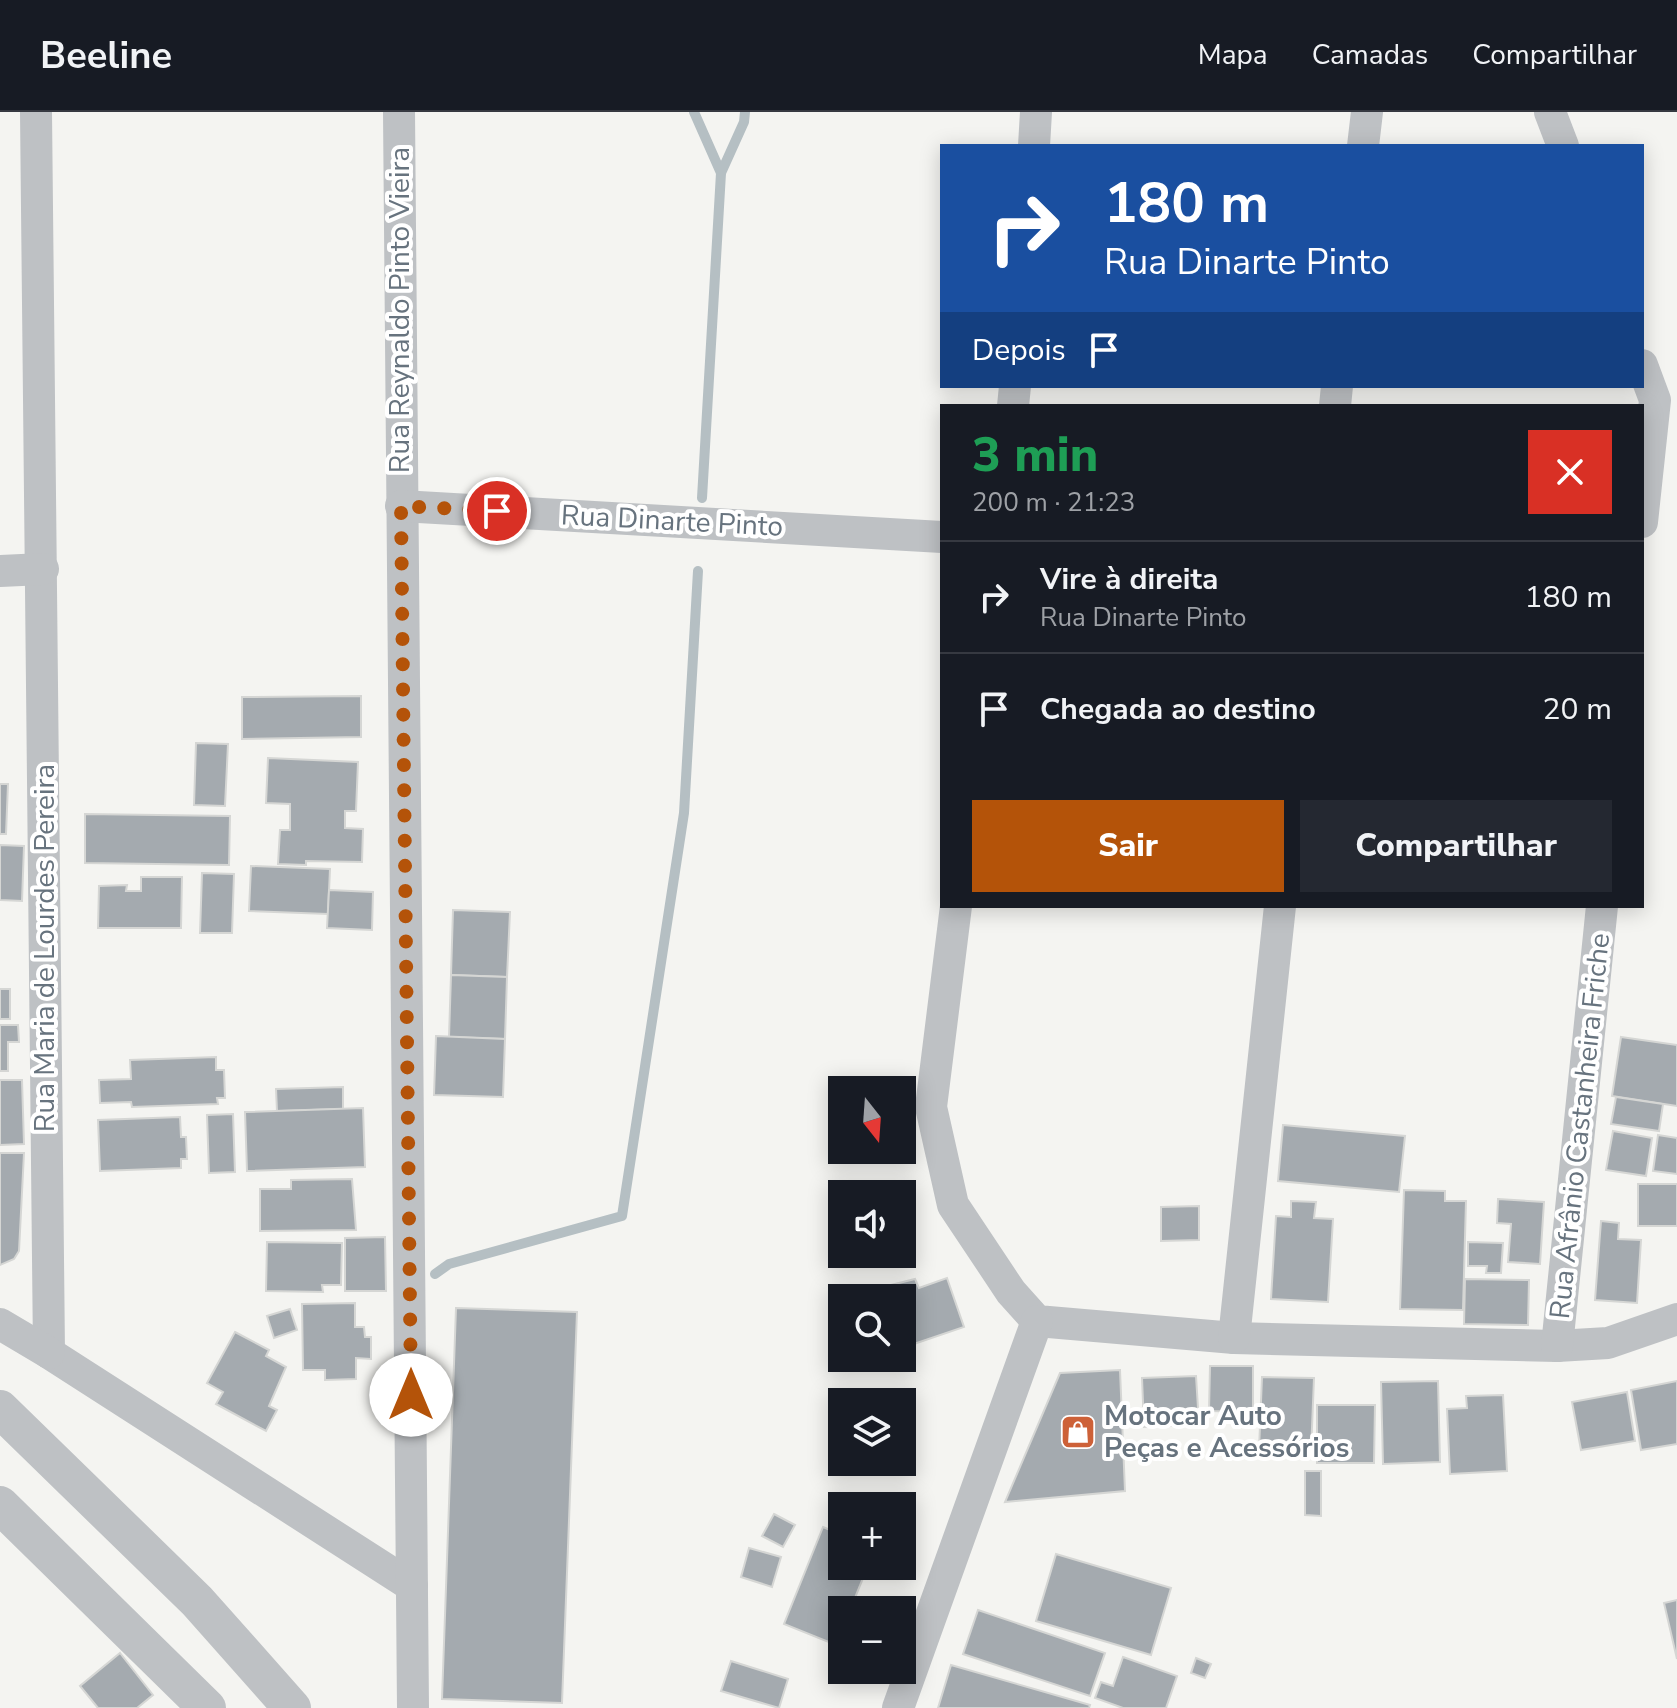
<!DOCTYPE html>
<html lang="pt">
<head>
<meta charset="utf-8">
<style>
	body { margin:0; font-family:"Nunito Sans",sans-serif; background:#242831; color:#f1f3f6; height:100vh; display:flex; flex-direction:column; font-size:30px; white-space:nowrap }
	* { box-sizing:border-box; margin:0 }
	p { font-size:26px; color:#9ea1a6 }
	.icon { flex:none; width:44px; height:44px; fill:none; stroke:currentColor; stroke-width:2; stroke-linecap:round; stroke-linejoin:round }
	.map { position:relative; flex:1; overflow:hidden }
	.side { position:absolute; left:940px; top:292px; width:704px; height:504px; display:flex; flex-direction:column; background:#171b24; border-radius:0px; box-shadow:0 4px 20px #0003 }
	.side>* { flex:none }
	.banner { position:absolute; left:940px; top:32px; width:704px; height:244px; border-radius:0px; box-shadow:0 4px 20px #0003; background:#1a4fa0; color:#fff; overflow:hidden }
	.needle { width:52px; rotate:163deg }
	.fabs { position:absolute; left:828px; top:964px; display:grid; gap:16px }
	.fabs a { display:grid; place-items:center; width:88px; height:88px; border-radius:0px; background:#171b24; box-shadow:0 4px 20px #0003; font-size:40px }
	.pin { position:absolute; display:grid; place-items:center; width:68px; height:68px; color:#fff; margin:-34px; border:4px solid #fff; border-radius:50%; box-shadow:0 2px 8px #0007 }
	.me { position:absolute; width:88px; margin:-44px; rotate:0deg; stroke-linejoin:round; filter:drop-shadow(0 0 6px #0008) }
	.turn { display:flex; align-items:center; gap:28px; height:168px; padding:0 32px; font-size:36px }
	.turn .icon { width:104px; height:104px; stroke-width:2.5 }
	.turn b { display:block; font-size:56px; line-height:68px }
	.then { display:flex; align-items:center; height:76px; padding:0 32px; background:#0003; gap:16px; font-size:30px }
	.round { display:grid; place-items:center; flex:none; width:84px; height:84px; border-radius:0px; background:#242831 }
	.head { display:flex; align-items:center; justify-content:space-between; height:136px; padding:0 32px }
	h1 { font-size:48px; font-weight:800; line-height:60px; color:#1e9e55 }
	.action { display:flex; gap:16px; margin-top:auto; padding:16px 32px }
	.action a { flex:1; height:92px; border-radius:0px; background:#b45309; color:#fff; font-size:32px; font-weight:800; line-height:92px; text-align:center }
	.action a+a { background:#242831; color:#f1f3f6 }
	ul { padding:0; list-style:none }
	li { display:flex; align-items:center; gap:24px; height:112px; padding:0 32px; border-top:2px solid #363941 }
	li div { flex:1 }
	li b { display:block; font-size:30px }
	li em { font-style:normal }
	header { display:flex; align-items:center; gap:48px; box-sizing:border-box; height:112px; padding:0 40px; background:#171b24; border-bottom:2px solid #363941 }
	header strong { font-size:38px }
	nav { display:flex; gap:44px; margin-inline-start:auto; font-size:28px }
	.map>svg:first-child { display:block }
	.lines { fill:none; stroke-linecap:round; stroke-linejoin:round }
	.stream { stroke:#b5bfc3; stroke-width:10 }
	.building { fill:#a4aaaf; stroke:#d5d6d4; stroke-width:2 }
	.minor { stroke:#bec1c4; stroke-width:32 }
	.tertiary { stroke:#bec1c4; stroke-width:38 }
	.route { stroke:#b45309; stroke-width:14; stroke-dasharray:0 25.2 }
	.labels { text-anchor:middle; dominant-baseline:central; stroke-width:8; stroke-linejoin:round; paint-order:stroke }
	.street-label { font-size:28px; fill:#67737e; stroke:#fff }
	.poi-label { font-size:28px; font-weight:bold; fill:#67737e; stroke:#fff; text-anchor:start }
</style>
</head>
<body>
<header>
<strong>Beeline</strong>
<nav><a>Mapa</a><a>Camadas</a><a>Compartilhar</a></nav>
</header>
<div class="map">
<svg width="1677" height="1596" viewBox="0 0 1677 1596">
	<rect width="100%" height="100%" fill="#f4f4f1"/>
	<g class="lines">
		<g class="stream">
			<path d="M694,0L721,61"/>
			<path d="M702,386L721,61L744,10L745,0"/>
			<path d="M435,1162L449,1152L622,1104L684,701L698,459"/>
		</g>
	</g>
	<g class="building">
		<path d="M361,584V625L242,627V585Z"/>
		<path d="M196,631L228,632L225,694L194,693Z"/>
		<path d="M268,646L358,650L356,699H345V716L363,717L362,750L306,749V753L278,752L280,718H290V692L266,691Z"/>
		<path d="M0,672H8L6,722H0Z"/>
		<path d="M85,702L230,704L229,753L85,751Z"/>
		<path d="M0,733L24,734L22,789L0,788Z"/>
		<path d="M251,754L330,757L328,802L249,799Z"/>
		<path d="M202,761L234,762L232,821H200Z"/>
		<path d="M141,765H182L181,816H98L99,774L127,773L126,779H141Z"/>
		<path d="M329,778L373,780L372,818L327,816Z"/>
		<path d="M453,798L510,800L507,865L451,863Z"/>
		<path d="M451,863L507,865L505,927L449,925Z"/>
		<rect x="0" y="877" width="10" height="30"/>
		<path d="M0,913H18L19,930H8V959H0Z"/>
		<path d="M436,924L505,927L503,985L434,983Z"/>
		<path d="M1621,925L1677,933V994L1612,984Z"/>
		<path d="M216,945V958H224L225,986H217L218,992L132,995L131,990L100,991L99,968L131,967L130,948Z"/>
		<path d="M0,968H22L24,1032L0,1033Z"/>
		<path d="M343,975V997L277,999L276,977Z"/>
		<path d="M1616,985L1663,992L1659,1019L1611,1012Z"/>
		<path d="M363,996L365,1055L247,1059L245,1000Z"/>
		<path d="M233,1002L235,1060L209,1061L207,1003Z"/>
		<path d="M180,1005L181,1025H186L187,1047H181V1056L100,1059L98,1008Z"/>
		<path d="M1283,1013L1405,1024L1399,1080L1278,1069Z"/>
		<path d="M1613,1019L1652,1026L1646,1064L1606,1058Z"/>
		<path d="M1658,1023L1677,1026V1062L1653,1059Z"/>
		<path d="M0,1041H24L19,1139L14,1147L0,1153Z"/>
		<path d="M352,1067L356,1118L260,1119V1077H291V1068Z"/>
		<rect x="1638" y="1072" width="39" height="42"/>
		<path d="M1404,1078L1445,1079V1089H1466L1463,1198L1400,1197Z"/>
		<path d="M1498,1087L1544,1090L1540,1152L1508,1150L1511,1112L1497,1111Z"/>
		<path d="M1291,1089L1316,1090L1314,1106L1333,1107L1328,1190L1271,1187L1276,1104L1291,1105Z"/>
		<path d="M1199,1094V1128L1161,1129V1095Z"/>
		<path d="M1601,1109L1619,1111L1618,1127L1641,1128L1637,1191L1595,1188Z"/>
		<path d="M385,1125L386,1179H345V1126Z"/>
		<path d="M267,1130L342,1131L341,1173H322L323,1180L266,1179Z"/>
		<path d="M1468,1130L1503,1131L1501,1161H1486L1487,1154H1468Z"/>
		<path d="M947,1166L964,1215L902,1236V1186H873L871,1178L915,1167L919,1176Z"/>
		<path d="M1465,1167L1529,1168L1528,1213L1464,1212Z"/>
		<path d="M355,1191V1215H364L365,1225H371V1247L356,1246V1267L325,1268V1258H303L302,1192Z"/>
		<path d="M456,1196L577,1200L562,1591L442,1587Z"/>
		<path d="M290,1197L297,1218L274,1226L267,1204Z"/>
		<path d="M235,1220L269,1238L266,1244L286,1255L269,1294L277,1298L266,1319L216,1292L223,1280L207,1271Z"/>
		<path d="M1210,1254H1253V1300L1209,1299Z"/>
		<path d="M1120,1258L1125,1379L1005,1390L1060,1261Z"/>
		<path d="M1196,1264L1199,1312L1144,1315L1142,1266Z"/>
		<path d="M1262,1265L1314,1266L1311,1340L1259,1338Z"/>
		<path d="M1438,1269L1440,1350L1383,1352L1381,1270Z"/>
		<path d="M1677,1269V1332L1641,1338L1631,1278Z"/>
		<path d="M1627,1280L1635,1329L1581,1338L1572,1290Z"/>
		<path d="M1503,1283L1507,1359L1450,1362L1447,1297L1467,1296L1466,1284Z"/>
		<path d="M1317,1293H1375L1374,1351H1317Z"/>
		<path d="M1305,1359H1321V1404L1305,1403Z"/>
		<path d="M774,1402L795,1413L783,1435L762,1424Z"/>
		<path d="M823,1415L842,1423V1454H868L850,1498H842V1518L836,1533L784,1512Z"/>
		<path d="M749,1436L781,1445L772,1475L741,1465Z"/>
		<path d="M1056,1442L1171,1476L1151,1543L1036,1509Z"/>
		<path d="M1677,1488V1547L1664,1491Z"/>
		<path d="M978,1498L1105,1541L1090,1584L963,1542Z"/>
		<path d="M120,1541L153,1583L137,1596H98L80,1574Z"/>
		<path d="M1123,1545L1177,1564L1166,1596H1123L1095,1586L1101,1570L1113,1574Z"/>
		<path d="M1196,1546L1211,1552L1205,1566L1191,1561Z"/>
		<path d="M731,1549L788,1567L779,1596L721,1579Z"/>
		<path d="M951,1553L1090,1593L1089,1596H938Z"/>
	</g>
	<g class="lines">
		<g class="minor">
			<path d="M36,0L49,1241L412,1474"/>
			<path d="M399,0L413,1596"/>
			<path d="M1550,0L1563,34"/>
			<path d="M1034,34L1036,0"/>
			<path d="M1363,34L1367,0"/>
			<path d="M1642,253L1655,288L1642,410"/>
			<path d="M1013,294L1015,274"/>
			<path d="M1335,294L1337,274"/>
			<path d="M401,394L942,425"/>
			<path d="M0,459L43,457"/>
			<path d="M956,794L931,995L953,1093L1011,1180L1037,1209L1234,1226L1557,1234L1608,1231L1677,1207"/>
			<path d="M0,1212L49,1241"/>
			<path d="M1234,1226L1280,794"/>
			<path d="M1557,1234L1602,794"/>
			<path d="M898,1596L1037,1209"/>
		</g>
		<g class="tertiary">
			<path d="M0,1297L197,1489L292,1596"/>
			<path d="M0,1393L207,1596"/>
		</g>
	</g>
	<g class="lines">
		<path class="route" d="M411,1283L401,394L497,399"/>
	</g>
	<defs>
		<g id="shop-square" transform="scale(1.8)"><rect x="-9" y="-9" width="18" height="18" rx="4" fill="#cd6138" stroke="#fff"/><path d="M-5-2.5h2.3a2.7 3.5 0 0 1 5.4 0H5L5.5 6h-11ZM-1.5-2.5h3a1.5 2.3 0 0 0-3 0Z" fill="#fff"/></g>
	</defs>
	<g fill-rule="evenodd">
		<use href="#shop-square" x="1078" y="1320"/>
	</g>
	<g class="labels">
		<g class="street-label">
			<text transform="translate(400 198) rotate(-90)">Rua Reynaldo Pinto Vieira</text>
			<text transform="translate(672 409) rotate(3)">Rua Dinarte Pinto</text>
			<text transform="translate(45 836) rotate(-90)">Rua Maria de Lourdes Pereira</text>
			<text transform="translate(1580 1014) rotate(-84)">Rua Afrânio Castanheira Friche</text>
		</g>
		<g class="poi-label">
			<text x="1104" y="1304">Motocar Auto<tspan x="1104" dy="32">Peças e Acessórios</tspan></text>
		</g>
	</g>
</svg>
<div class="fabs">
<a><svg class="needle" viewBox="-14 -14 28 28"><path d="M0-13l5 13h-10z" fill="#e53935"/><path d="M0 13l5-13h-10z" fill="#9ea1a6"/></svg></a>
<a><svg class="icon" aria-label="sound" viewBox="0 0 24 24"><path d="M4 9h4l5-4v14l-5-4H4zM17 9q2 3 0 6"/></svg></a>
<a><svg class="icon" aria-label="search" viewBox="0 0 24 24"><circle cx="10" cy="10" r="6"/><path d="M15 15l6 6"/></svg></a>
<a><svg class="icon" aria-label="layers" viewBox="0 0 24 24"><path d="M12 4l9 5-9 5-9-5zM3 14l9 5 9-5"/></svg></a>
<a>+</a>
<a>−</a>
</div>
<div class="pin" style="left:497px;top:399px;background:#d93025"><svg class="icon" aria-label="arrive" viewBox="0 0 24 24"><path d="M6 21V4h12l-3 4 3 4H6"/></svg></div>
<svg class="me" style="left:411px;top:1283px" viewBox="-20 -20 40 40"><circle r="19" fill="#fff"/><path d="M0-13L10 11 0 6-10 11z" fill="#b45309"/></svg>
<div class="banner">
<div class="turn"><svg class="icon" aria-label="right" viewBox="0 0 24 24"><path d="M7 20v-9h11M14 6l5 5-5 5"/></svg><div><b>180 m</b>Rua Dinarte Pinto</div></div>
<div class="then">Depois<svg class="icon" aria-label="arrive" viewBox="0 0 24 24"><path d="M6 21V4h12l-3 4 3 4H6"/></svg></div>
</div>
<section class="side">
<div class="head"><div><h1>3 min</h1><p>200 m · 21:23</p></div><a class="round" style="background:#d93025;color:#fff"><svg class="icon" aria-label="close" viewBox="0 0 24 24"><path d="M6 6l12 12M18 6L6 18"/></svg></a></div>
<ul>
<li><svg class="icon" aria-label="right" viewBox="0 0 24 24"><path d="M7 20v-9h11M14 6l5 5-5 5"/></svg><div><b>Vire à direita</b><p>Rua Dinarte Pinto</p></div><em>180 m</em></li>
<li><svg class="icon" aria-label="arrive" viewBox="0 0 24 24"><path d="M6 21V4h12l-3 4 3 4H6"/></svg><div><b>Chegada ao destino</b></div><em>20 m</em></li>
</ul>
<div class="action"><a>Sair</a><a>Compartilhar</a></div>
</section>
</div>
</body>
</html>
